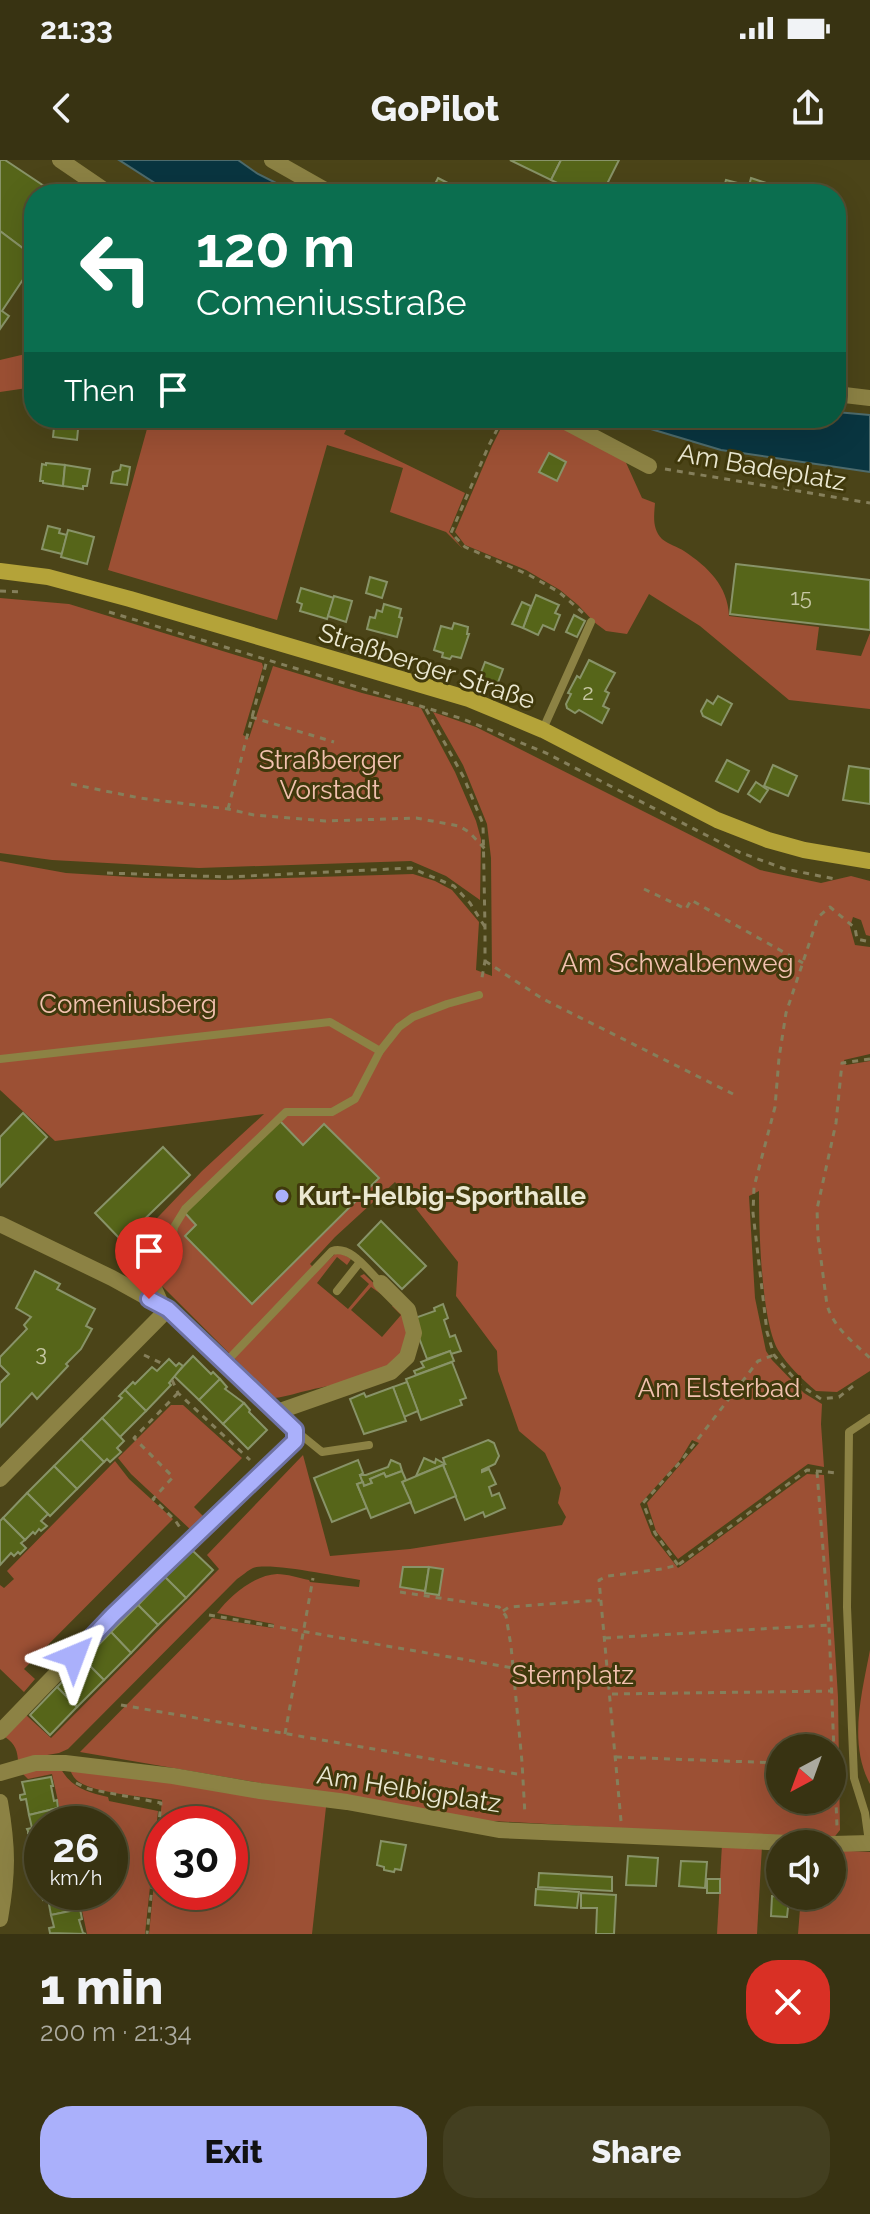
<!DOCTYPE html>
<html lang="en">
<head>
<meta charset="utf-8">
<style>
	body { margin:0; font-family:Raleway,sans-serif; background:#433f20; color:#f1f3f6; height:100vh; display:flex; flex-direction:column; font-size:30px; white-space:nowrap }
	* { box-sizing:border-box; margin:0 }
	p { font-size:26px; color:#abaa9f }
	.icon { flex:none; width:44px; height:44px; fill:none; stroke:currentColor; stroke-width:2; stroke-linecap:round; stroke-linejoin:round }
	.map { position:relative; height:1774px; overflow:hidden }
	.sheet { display:flex; flex-direction:column; background:#383312; flex:1 }
	.sheet>* { flex:none }
	.banner { position:absolute; left:24px; top:24px; width:822px; height:244px; border-radius:32px; box-shadow:0 8px 32px #0002,0 0 0 2px #524e32; background:#0b6e4f; color:#fff; overflow:hidden }
	.needle { width:52px; rotate:221deg }
	.fabs { position:absolute; left:766px; top:1574px; display:grid; gap:16px }
	.fabs a { display:grid; place-items:center; width:80px; height:80px; border-radius:50%; background:#383312; box-shadow:0 8px 32px #0002,0 0 0 2px #524e32; font-size:40px }
	.speed { position:absolute; left:24px; top:1646px; display:flex; gap:16px; font-size:40px; font-weight:700; text-align:center }
	.speed>* { display:grid; place-content:center; width:104px; height:104px; border-radius:50%; background:#383312; box-shadow:0 8px 32px #0002,0 0 0 2px #524e32; line-height:1 }
	.speed small { font-size:20px; font-weight:400 }
	.speed .limit { border:12px solid #d22; background:#fff; color:#111 }
	.pin { position:absolute; display:grid; place-items:center; width:68px; height:68px; color:#fff; margin:-82px -34px; border-radius:50% 50% 50% 0; rotate:-45deg; box-shadow:0 0 8px #0007 }
	.pin .icon { rotate:45deg }
	.me { position:absolute; width:88px; margin:-44px; rotate:44deg; stroke-linejoin:round; filter:drop-shadow(0 0 6px #0008) }
	.turn { display:flex; align-items:center; gap:28px; height:168px; padding:0 40px; font-size:36px }
	.turn .icon { width:104px; height:104px; stroke-width:2.5 }
	.turn b { display:block; font-size:56px; line-height:68px }
	.then { display:flex; align-items:center; height:76px; padding:0 40px; background:#0003; gap:16px; font-size:30px }
	.round { display:grid; place-items:center; flex:none; width:84px; height:84px; border-radius:32px; background:#433f20 }
	.headline { display:flex; align-items:center; justify-content:space-between; height:136px; padding:0 40px }
	h1 { font-size:48px; font-weight:800; line-height:60px }
	.button { display:flex; gap:16px; margin-top:auto; padding:16px 40px }
	.button a { flex:1; height:92px; border-radius:32px; background:#aab0fb; color:#111; font-size:32px; font-weight:800; line-height:92px; text-align:center }
	.button a+a { background:#433f20; color:#f1f3f6 }
	.status { display:flex; justify-content:space-between; align-items:center; height:56px; padding:0 40px; background:#383312; direction:ltr }
	.status svg { height:22px; fill:currentColor }
	header { display:flex; justify-content:space-between; align-items:center; height:104px; padding:0 40px; background:#383312; font-size:36px; font-weight:800 }
	.map>svg:first-child { display:block }
	.green { fill:#9c5034; fill-rule:evenodd }
	.water { fill:#093540; stroke:#4d6b6c; stroke-width:2 }
	.building { fill:#566519; stroke:#889368; stroke-width:2 }
	.lines { fill:none; stroke-linecap:round; stroke-linejoin:round }
	.path { stroke:#857f5b; stroke-width:3; stroke-dasharray:6 6; stroke-linecap:butt }
	.service { stroke:#8c8244; stroke-width:8 }
	.minor { stroke:#8c8244; stroke-width:16 }
	.secondary { stroke:#b4a339; stroke-width:16 }
	.route-casing { stroke:#6e72a3; stroke-width:20 }
	.route { stroke:#aab0fb; stroke-width:14 }
	.poi-dot { fill:#aab0fb; stroke:#40390c; stroke-width:3 }
	.labels { text-anchor:middle; dominant-baseline:central; stroke-width:6; stroke-linejoin:round; paint-order:stroke }
	.number-label { font-size:22px; fill:#c6c7a3 }
	.street-label { font-size:26px; fill:#ebe8d1; stroke:#40390c }
	.park-label { font-size:26px; fill:#f2c1af; stroke:#40390c }
	.poi-label { font-size:26px; font-weight:bold; fill:#ebe8d1; stroke:#40390c; text-anchor:start }
</style>
</head>
<body>
<div class="status"><b>21:33</b><svg viewBox="0 0 49 12"><path d="M0 12V9h3v3zM5 12V6h3v6zM10 12V3h3v9zM15 12V0h3v12zM26 1h20v11H26zM47 4h2v5h-2z"/></svg></div>
<header><svg class="icon" aria-label="back" viewBox="0 0 24 24"><path d="M15 5l-7 7 7 7"/></svg>GoPilot<svg class="icon" aria-label="share" viewBox="0 0 24 24"><path d="M12 15V3M7 8l5-5 5 5M5 13v7h14v-7"/></svg></header>
<div class="map">
<svg width="870" height="1774" viewBox="0 0 870 1774">
	<rect width="100%" height="100%" fill="#4b4418"/>
	<g class="green">
		<path d="M34,192V227L0,232V200Z"/>
		<path d="M150,258H287L333,270L340,264L343,258H352L344,274L465,333L449,372L463,389L446,372L390,352L403,308L327,285L277,460L108,410Z"/>
		<path d="M506,258H542L623,296L642,338L655,343C654,356 652,369 662,379C668,384 678,387 684,391C708,407 728,426 729,456L819,467L816,490L861,496L870,473V549L789,540L700,466L649,434L627,474L606,471L594,462L578,445L560,430L526,410L465,385L455,372L492,286Z"/>
		<path d="M0,438L69,444L262,503L263,507L243,575L249,578L273,506L362,533L421,548L455,612L476,661L481,679L480,740L446,716L411,701L199,708L52,700L0,693Z"/>
		<path d="M433,552L476,567L760,710L821,723L851,716L870,721V776L866,775L861,760L853,757L850,767L855,785L870,787V894L844,900L846,905L870,901V1211L837,1232L816,1231C802,1219 788,1206 778,1190C761,1160 759,1067 759,1031L749,1036L755,1138L766,1191L772,1200L804,1233L822,1244L821,1264L824,1307L808,1304L678,1399L656,1371L647,1343L699,1283L692,1280L680,1300L640,1344L652,1375L678,1408L807,1314L824,1315L838,1537L840,1670L832,1680L476,1660L80,1592L212,1458L273,1468L274,1464L217,1453C230,1436 254,1415 277,1414C287,1414 299,1418 309,1420L310,1422L359,1427L360,1420C339,1417 270,1402 253,1408C248,1410 242,1416 237,1419L68,1589L59,1593L18,1600C17,1587 13,1582 2,1575L26,1555L51,1578L219,1409L207,1395L303,1295L330,1396L410,1389L562,1365L566,1357L558,1343L561,1328L545,1293L519,1271L498,1211L497,1191L456,1136L458,1102L395,1022L335,1077L310,1104L317,1111L336,1093H341L351,1099L347,1105L337,1097L317,1123L348,1149L369,1124L360,1116L364,1114L383,1132L381,1134L371,1127L351,1150L382,1177L401,1155L392,1146L395,1145C404,1152 407,1159 407,1171C408,1182 405,1193 398,1200C380,1218 334,1224 310,1230C298,1232 287,1237 274,1238L154,1118L118,1099L202,1011L264,954L55,981L0,930V701L66,713L146,718L225,720L413,714L435,721L452,730L479,762L476,810L492,816L491,698L487,664L463,605ZM780,1588H832V1640H780Z"/>
		<path d="M171,1245H183L242,1298L194,1347L204,1357L191,1370L131,1314L118,1298Z"/>
		<path d="M115,1301L129,1319L173,1359L24,1509L35,1519L24,1532L0,1509V1425L4,1428L14,1419L7,1411Z"/>
		<path d="M870,1490V1624C848,1583 862,1533 870,1490Z"/>
		<path d="M69,1606L326,1647L312,1774H149L162,1640C141,1636 96,1633 79,1622C73,1618 71,1613 69,1606ZM162,1664H230V1732H162Z"/>
		<path d="M61,1609C72,1628 87,1632 108,1637L109,1641L158,1651L145,1774H87L78,1732H110V1664H63L52,1614L28,1619L20,1611Z"/>
		<path d="M722,1684L762,1686L757,1774H717Z"/>
		<path d="M832,1690L870,1692V1774H798L801,1736H832Z"/>
	</g>
	<g class="water">
		<path d="M119,0H238L258,14L298,34H172Z"/>
		<path d="M836,252L870,255V312L721,290L614,258H836Z"/>
	</g>
	<g class="building">
		<path d="M0,0H5L56,34H34V82L28,92L0,71Z"/>
		<path d="M510,0H561L551,20Z"/>
		<path d="M561,0H619L602,34H580L551,20Z"/>
		<path d="M438,18L469,34H430Z"/>
		<path d="M751,18L766,23L763,34H722L726,20L749,26Z"/>
		<path d="M0,71L28,92L32,85L34,86V103L2,151L9,156L0,169Z"/>
		<path d="M836,85L846,87L836,126Z"/>
		<path d="M55,258L79,259L77,280L53,277Z"/>
		<path d="M549,293L566,302L557,321L539,312Z"/>
		<path d="M46,303L65,305L63,326L43,323V321H40L42,304L46,305Z"/>
		<path d="M65,305L90,309L87,326H83V329L63,326Z"/>
		<path d="M121,305L130,307L127,325L111,323L113,312L120,310Z"/>
		<path d="M48,366L60,369L59,373L67,375L62,394L42,389Z"/>
		<path d="M68,370L94,377L87,404L61,397Z"/>
		<path d="M736,404L870,420V470L730,454Z"/>
		<path d="M370,417L387,422L382,438L366,433Z"/>
		<path d="M301,428L334,438L327,459L300,451L302,444L297,442Z"/>
		<path d="M536,435L559,445L555,453L560,455L554,470L543,465L538,475L523,468Z"/>
		<path d="M334,436L352,441L346,462L328,456Z"/>
		<path d="M522,442L531,446L523,468L512,464Z"/>
		<path d="M384,444L401,449L399,457L402,458L397,477L367,469L370,457L375,458L377,450L382,452Z"/>
		<path d="M574,455L585,461L577,477L566,472Z"/>
		<path d="M454,463L468,467L467,474H469L461,498L452,496L450,499L442,497L443,493L434,490L441,466L452,469Z"/>
		<path d="M589,500L615,513L605,531L609,533L603,546L609,549L602,563L579,550L575,553L567,548L566,544L571,534L568,533L577,516L580,518Z"/>
		<path d="M485,502L503,509L497,525L479,518Z"/>
		<path d="M718,536L732,544L721,565L703,556L701,551L707,540L713,544Z"/>
		<path d="M727,600L749,611L738,632L716,621Z"/>
		<path d="M773,605L797,616L788,636L764,626Z"/>
		<path d="M849,606L870,609V644L843,640Z"/>
		<path d="M756,622L768,630L760,642L748,634Z"/>
		<path d="M23,953L47,977L0,1027V977Z"/>
		<path d="M279,960L303,985L324,964L379,1018L252,1144L185,1076L196,1065L185,1053Z"/>
		<path d="M163,987L190,1015L122,1081L95,1053Z"/>
		<path d="M381,1061L426,1106L402,1129L358,1085Z"/>
		<path d="M35,1111L60,1124L57,1129L95,1149L86,1166L92,1169L81,1189L66,1204L68,1206L37,1239L32,1233L0,1267V1223L9,1214L0,1205V1197L27,1169L24,1165L31,1157L16,1148Z"/>
		<path d="M443,1144L448,1158L444,1160L450,1177L455,1175L461,1191L451,1194L450,1191L427,1199L412,1159L435,1151L434,1148Z"/>
		<path d="M450,1191L454,1201L416,1215L414,1211L424,1207L421,1202Z"/>
		<path d="M193,1196L211,1214L213,1212L220,1219L199,1240L174,1216Z"/>
		<path d="M169,1199L176,1206L179,1203L183,1206L169,1223L171,1225L146,1251L125,1230L133,1222L135,1224L152,1207L157,1211Z"/>
		<path d="M452,1202L466,1238L460,1240L462,1245L421,1260L406,1219Z"/>
		<path d="M220,1219L227,1227L225,1229L244,1243L223,1264L199,1240Z"/>
		<path d="M407,1222L418,1251L404,1257L393,1227Z"/>
		<path d="M393,1227L406,1261L364,1274L350,1239L364,1233L366,1237Z"/>
		<path d="M125,1230L146,1251L120,1277L102,1258L122,1238L119,1236Z"/>
		<path d="M244,1243L250,1250L249,1252L267,1270L248,1289L223,1264Z"/>
		<path d="M102,1258L124,1281L117,1288L121,1292L110,1302L107,1299L104,1302L81,1279Z"/>
		<path d="M81,1279L104,1302L77,1329L54,1306Z"/>
		<path d="M488,1280L494,1283L499,1296L495,1304L482,1310V1312L489,1309L496,1324L489,1327L492,1336L499,1333L505,1348L485,1357L483,1352L465,1360L443,1305L445,1304L443,1298Z"/>
		<path d="M424,1298L435,1303L436,1299L445,1304L416,1316Z"/>
		<path d="M358,1300L363,1313L360,1315L363,1322L357,1324L367,1348L332,1362L314,1318Z"/>
		<path d="M391,1300L400,1304L402,1311L386,1317L384,1313L370,1319L372,1323L364,1326L360,1315H366L388,1307Z"/>
		<path d="M443,1305L456,1336L415,1353L402,1322Z"/>
		<path d="M54,1306L77,1329L50,1356L27,1333Z"/>
		<path d="M402,1311L406,1320L402,1322L411,1342L371,1358L357,1324L363,1322L364,1326L372,1323L370,1319L384,1313L386,1317Z"/>
		<path d="M27,1333L48,1354L41,1361L47,1366L41,1371L39,1369L35,1374L33,1372L25,1380L3,1358Z"/>
		<path d="M3,1358L25,1380L21,1383L26,1388L20,1394L18,1392L14,1396L11,1393L0,1405V1361Z"/>
		<path d="M192,1390L213,1410L186,1438L165,1417Z"/>
		<path d="M403,1407H429L425,1431L400,1427Z"/>
		<path d="M429,1407L443,1409L439,1435L425,1433Z"/>
		<path d="M165,1417L186,1438L158,1465L138,1445Z"/>
		<path d="M138,1445L158,1465L131,1493L111,1472Z"/>
		<path d="M111,1472L131,1493L104,1520L84,1500Z"/>
		<path d="M84,1500L104,1520L77,1547L57,1527Z"/>
		<path d="M57,1527L77,1547L50,1575L30,1555Z"/>
		<path d="M51,1617L53,1626H51L54,1641L57,1640L58,1648L29,1655L26,1639L21,1640L20,1638V1635L25,1634L22,1622Z"/>
		<path d="M58,1648L61,1659L58,1660L59,1664H42V1686L37,1688L33,1672L28,1673V1671L27,1669L32,1668L29,1655Z"/>
		<path d="M381,1681L406,1685L401,1710L395,1709L394,1712L384,1710V1707L377,1705Z"/>
		<path d="M628,1696L658,1698L656,1726L626,1725Z"/>
		<path d="M681,1701L707,1702L705,1728L679,1726Z"/>
		<path d="M539,1713L612,1717V1731L538,1727Z"/>
		<rect x="707" y="1719" width="13" height="14"/>
		<path d="M536,1729L579,1732L577,1748L535,1745Z"/>
		<path d="M46,1732H73L80,1749L51,1755L48,1739L43,1740L41,1735L46,1734Z"/>
		<path d="M581,1733L616,1735L614,1774H596L597,1748H581Z"/>
		<path d="M772,1736L789,1738L787,1757L771,1756Z"/>
		<path d="M80,1749L82,1759L79,1760L83,1773L86,1774L50,1773L49,1768L54,1767L51,1755Z"/>
	</g>
	<g class="lines">
		<g class="path">
			<path d="M503,258L489,285L451,373L465,387L529,415L559,432L583,453"/>
			<path d="M665,309L870,343"/>
			<path d="M0,431L24,432"/>
			<path d="M109,452L463,559L546,593L739,692L785,709L835,719"/>
			<path d="M426,549L464,618L483,664L485,767V801L481,823"/>
			<path d="M251,557L334,582"/>
			<path d="M71,624L140,638L228,649L254,655L325,661L416,658L459,666L469,672L485,689"/>
			<path d="M228,649L267,500"/>
			<path d="M107,713L228,717L411,708L454,726L470,743L485,767"/>
			<path d="M644,729L686,749L691,740L803,803"/>
			<path d="M485,801L543,839L733,934"/>
			<path d="M870,899L842,903L836,963L817,1049L818,1077L827,1145C834,1168 853,1182 870,1198"/>
			<path d="M144,1195L163,1204"/>
			<path d="M172,1220L178,1233L250,1300"/>
			<path d="M853,1226L839,1237L821,1239L800,1225L774,1195L767,1172L753,1053L754,1027L775,947L779,898L786,853L818,757L830,747L855,768L857,779L870,782"/>
			<path d="M178,1233L134,1278L173,1317L153,1339L175,1360L181,1369"/>
			<path d="M817,1312L829,1465L837,1667"/>
			<path d="M678,1405L655,1373L643,1343L681,1301L758,1201L774,1195"/>
			<path d="M400,1432L499,1447L506,1456L511,1486L522,1602L525,1655"/>
			<path d="M503,1451L509,1447L600,1440"/>
			<path d="M209,1455L513,1508"/>
			<path d="M605,1478L829,1465"/>
			<path d="M612,1534L833,1531"/>
			<path d="M121,1545L523,1615"/>
			<path d="M285,1574L313,1418"/>
			<path d="M616,1597L780,1603"/>
			<path d="M76,1623L89,1629L161,1643L147,1774"/>
			<path d="M621,1661L599,1420L608,1416L662,1409L678,1405L807,1310L837,1313"/>
		</g>
		<g class="service">
			<path d="M543,569L591,462"/>
			<path d="M0,899L330,862L380,891"/>
			<path d="M337,1131L360,1102"/>
			<path d="M166,1145L158,1127L171,1087L174,1067L185,1049L286,952H332L355,939L380,891L399,867L413,857L447,844L479,835"/>
			<path d="M226,1202L332,1091C351,1085 368,1111 381,1123"/>
			<path d="M295,1270L322,1292L369,1285"/>
			<path d="M869,1682L865,1653L854,1618L847,1447L849,1272L870,1258"/>
		</g>
		<g class="minor">
			<path d="M60,0L110,34"/>
			<path d="M272,0L332,34"/>
			<path d="M836,234L870,238"/>
			<path d="M558,258L649,306"/>
			<path d="M0,1064L112,1118L168,1149L277,1252L391,1212L407,1197L414,1173L408,1150L381,1123"/>
			<path d="M0,1319L168,1149"/>
			<path d="M0,1572L113,1455L295,1281V1270L277,1252"/>
			<path d="M0,1613L35,1603H65L173,1616L260,1631L347,1642L499,1670L813,1684"/>
			<path d="M0,1642C8,1688 8,1713 0,1759"/>
			<path d="M832,1684L870,1683"/>
		</g>
		<path class="secondary" d="M0,411L48,417L130,439L469,539L543,570L717,660L768,680L804,690L870,701"/>
	</g>
	<g class="lines">
		<g class="route-casing">
			<path id="route" d="M74,1496L113,1455L295,1281V1270L168,1149L149,1139"/>
		</g>
		<use href="#route" class="route"/>
	</g>
	<circle class="poi-dot" cx="282" cy="1036" r="8"/>
	<g class="labels">
		<g class="number-label">
			<text x="801" y="437">15</text>
			<text x="588" y="532">2</text>
			<text x="41" y="1193">3</text>
		</g>
		<g class="street-label">
			<text transform="translate(762 307) rotate(10)">Am Badeplatz</text>
			<text transform="translate(427 506) rotate(18)">Straßberger Straße</text>
			<text transform="translate(409 1629) rotate(9)">Am Helbigplatz</text>
		</g>
		<g class="park-label">
			<text x="330" y="600">Straßberger<tspan x="330" dy="30">Vorstadt</tspan></text>
			<text x="677" y="803">Am Schwalbenweg</text>
			<text x="128" y="844">Comeniusberg</text>
			<text x="719" y="1228">Am Elsterbad</text>
			<text x="573" y="1515">Sternplatz</text>
		</g>
		<g class="poi-label">
			<text x="298" y="1036">Kurt-Helbig-Sporthalle</text>
		</g>
	</g>
</svg>
<div class="fabs">
<a><svg class="needle" viewBox="-14 -14 28 28"><path d="M0-13l5 13h-10z" fill="#e53935"/><path d="M0 13l5-13h-10z" fill="#abaa9f"/></svg></a>
<a><svg class="icon" aria-label="sound" viewBox="0 0 24 24"><path d="M4 9h4l5-4v14l-5-4H4zM17 9q2 3 0 6"/></svg></a>
</div>
<div class="speed"><div>26<small>km/h</small></div><div class="limit">30</div></div>
<div class="pin" style="left:149px;top:1139px;background:#d93025"><svg class="icon" aria-label="arrive" viewBox="0 0 24 24"><path d="M6 21V4h12l-3 4 3 4H6"/></svg></div>
<svg class="me" style="left:74px;top:1496px" viewBox="-20 -20 40 40"><path d="M0-17L14 15 0 8-14 15z" fill="#aab0fb" stroke="#fff" stroke-width="4"/></svg>
<div class="banner">
<div class="turn"><svg class="icon" aria-label="left" viewBox="0 0 24 24"><path d="M17 20v-9H6M10 6l-5 5 5 5"/></svg><div><b>120 m</b>Comeniusstraße</div></div>
<div class="then">Then<svg class="icon" aria-label="arrive" viewBox="0 0 24 24"><path d="M6 21V4h12l-3 4 3 4H6"/></svg></div>
</div>
</div>
<section class="sheet">
<div class="headline"><div><h1>1 min</h1><p>200 m · 21:34</p></div><a class="round" style="background:#d93025;color:#fff"><svg class="icon" aria-label="close" viewBox="0 0 24 24"><path d="M6 6l12 12M18 6L6 18"/></svg></a></div>
<div class="button"><a>Exit</a><a>Share</a></div>
</section>
</body>
</html>
